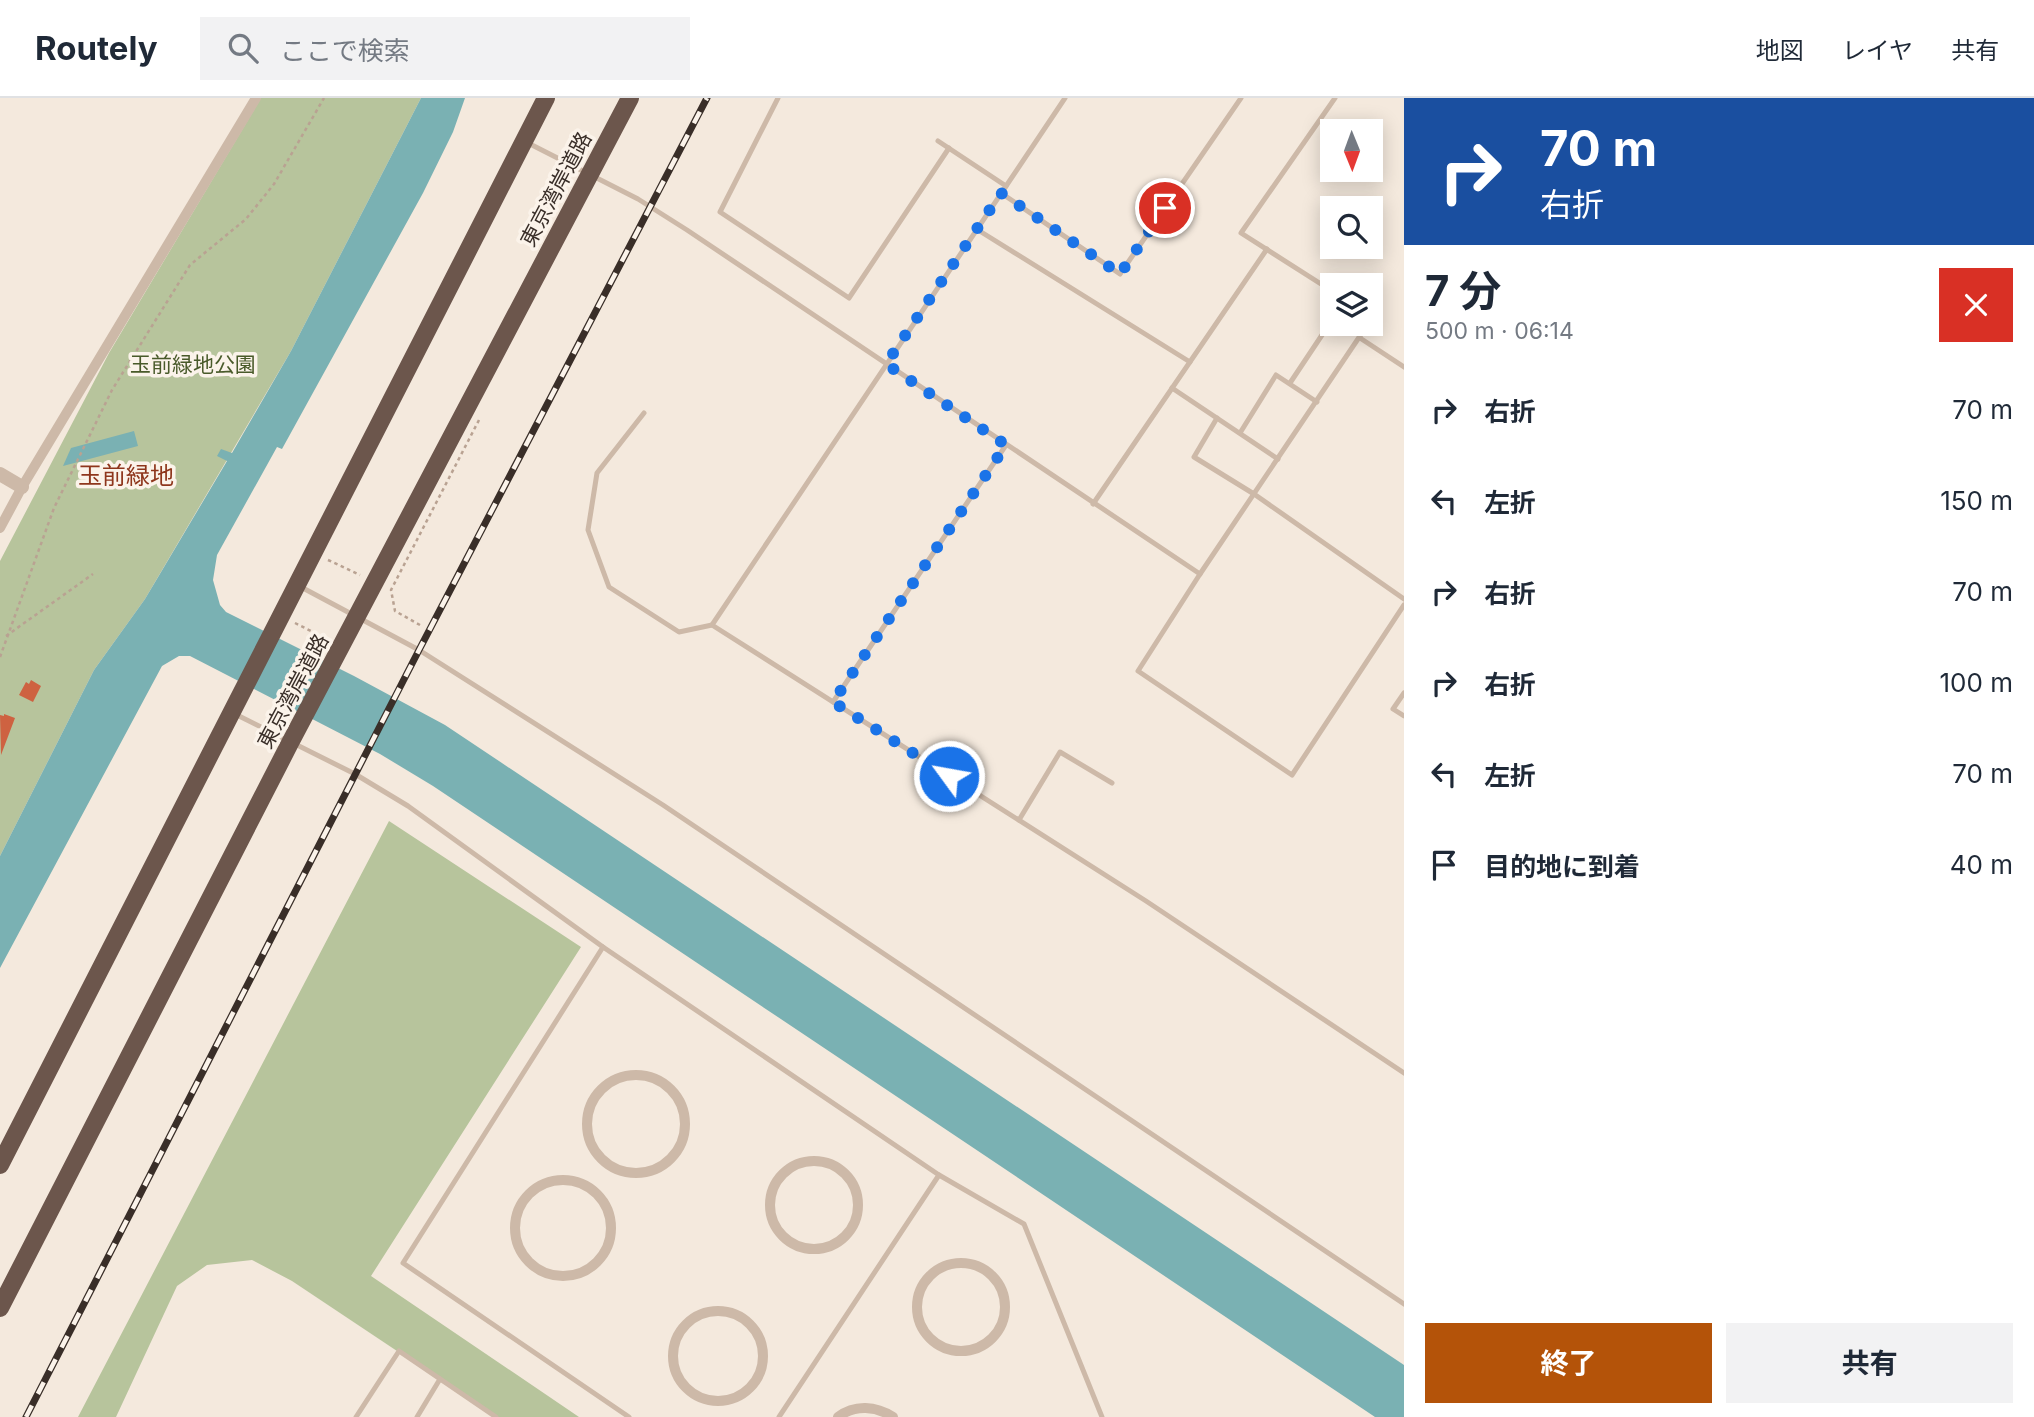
<!DOCTYPE html>
<html lang="ja">
<head>
<meta charset="utf-8">
<style>
	body { margin:0; font-family:Inter,"Noto Sans JP",sans-serif; background:#f2f2f3; color:#1f2937; height:100vh; display:flex; flex-direction:column; font-size:26px; white-space:nowrap }
	* { box-sizing:border-box; margin:0 }
	p { font-size:23px; color:#747a83 }
	.icon { flex:none; width:38px; height:38px; fill:none; stroke:currentColor; stroke-width:2; stroke-linecap:round; stroke-linejoin:round }
	.map { position:relative; flex:1; overflow:hidden }
	.side { display:flex; flex-direction:column; background:#fff; width:630px }
	.side>* { flex:none }
	.top-card { background:#1a4fa0; color:#fff; overflow:hidden }
	.needle { width:46px; rotate:179deg }
	.fabs { position:absolute; left:1320px; top:21px; display:grid; gap:14px }
	.fabs a { display:grid; place-items:center; width:63px; height:63px; border-radius:0px; background:#fff; box-shadow:0 4px 18px #0003; font-size:35px }
	.pin { position:absolute; display:grid; place-items:center; width:60px; height:60px; color:#fff; margin:-30px; border:4px solid #fff; border-radius:50%; box-shadow:0 2px 7px #0007 }
	.me { position:absolute; width:77px; margin:-38px; rotate:302deg; stroke-linejoin:round; filter:drop-shadow(0 0 5px #0008) }
	.turn { display:flex; align-items:center; gap:24px; height:147px; padding:0 21px; font-size:32px }
	.turn .icon { width:91px; height:91px; stroke-width:2.5 }
	.turn b { display:block; font-size:49px; line-height:60px }
	.round { display:grid; place-items:center; flex:none; width:74px; height:74px; border-radius:0px; background:#f2f2f3 }
	.overview { display:flex; align-items:center; justify-content:space-between; height:119px; padding:0 21px }
	h1 { font-size:42px; font-weight:700; line-height:52px }
	.cta { display:flex; gap:14px; margin-top:auto; padding:14px 21px }
	.cta a { flex:1; height:80px; border-radius:0px; background:#b45309; color:#fff; font-size:28px; font-weight:700; line-height:80px; text-align:center }
	.cta a+a { background:#f2f2f3; color:#1f2937 }
	ul { padding:0; list-style:none }
	li { display:flex; align-items:center; gap:21px; height:91px; padding:0 21px }
	li div { flex:1 }
	li b { display:block; font-size:26px }
	li em { font-style:normal }
	header { display:flex; align-items:center; gap:42px; box-sizing:border-box; height:98px; padding:0 35px; background:#fff; border-bottom:2px solid #e0e1e3 }
	header strong { font-size:33px }
	nav { display:flex; gap:38px; margin-inline-start:auto; font-size:24px }
	.search { width:490px; height:63px; background:#f2f2f3; display:flex; align-items:center; gap:18px; box-sizing:border-box; padding:0 24px; border-radius:0px; color:#747a83; font-size:26px }
	main { display:flex; flex:1; min-height:0 }
	.map>svg:first-child { display:block }
	.green { fill:#b7c49c }
	.water { fill:#7ab1b3 }
	.building { fill:#ce6241 }
	.lines { fill:none; stroke-linecap:round; stroke-linejoin:round }
	.path { stroke:#b9a292; stroke-width:2.5; stroke-dasharray:3.5 3.5; stroke-linecap:butt }
	.service { stroke:#cdb9a8; stroke-width:5 }
	.minor { stroke:#cdb9a8; stroke-width:10 }
	.tertiary { stroke:#cdb9a8; stroke-width:14 }
	.trunk { stroke:#6c564c; stroke-width:18 }
	.rail-casing { stroke:#392e28; stroke-width:7 }
	.rail { stroke:#fbf3ea; stroke-width:4.5; stroke-dasharray:13; stroke-linecap:butt }
	.route { stroke:#1a73e8; stroke-width:12; stroke-dasharray:0 21.6 }
	.labels { text-anchor:middle; dominant-baseline:central; stroke-width:7; stroke-linejoin:round; paint-order:stroke }
	.street-label { font-size:21px; fill:#392e28; stroke:#fbf3ea }
	.park-label { font-size:21px; fill:#495a2a; stroke:#fbf3ea }
	.quarter-label { font-size:24px; fill:#8e361c; stroke:#fbf3ea }
</style>
</head>
<body>
<header>
<strong>Routely</strong>
<div class="search"><svg class="icon" aria-label="search" viewBox="0 0 24 24"><circle cx="10" cy="10" r="6"/><path d="M15 15l6 6"/></svg>ここで検索</div>
<nav><a>地図</a><a>レイヤ</a><a>共有</a></nav>
</header>
<main>
<div class="map">
<svg width="1404" height="1319" viewBox="0 0 1404 1319">
	<rect width="100%" height="100%" fill="#f4e9dd"/>
	<g class="green">
		<path d="M261,0H421L291,253L145,501L94,572L0,758V463L109,255Z"/>
		<path d="M389,723L581,849L371,1178L579,1319H496L292,1183L252,1162L207,1167L177,1188L116,1319H78Z"/>
	</g>
	<g class="water">
		<path d="M421,0H465L453,34L423,95L282,351L277,349L217,457L213,482L220,507L226,514L354,578L445,627L1404,1267V1319H1375L433,688L380,656L190,558H179L162,568L0,870V758L94,572L145,501L227,363L217,358L221,351L232,355L291,253Z"/>
		<path d="M134,333L138,348L63,368L71,350Z"/>
	</g>
	<g class="building">
		<path d="M31,582L41,588L33,604L19,597L26,584L29,586Z"/>
		<path d="M4,616L15,620L1,657L0,617L4,618Z"/>
	</g>
	<g class="lines">
		<g class="path">
			<path d="M328,462L360,477"/>
			<path d="M295,525L327,541"/>
			<path d="M420,527L395,513L391,492L479,322"/>
			<path d="M6,538L93,476"/>
			<path d="M0,559L54,410L112,292L190,167L246,121L274,86L324,0"/>
		</g>
		<g class="service">
			<path d="M778,0L720,114L849,200L949,50"/>
			<path d="M1065,0L712,527L1146,803L1404,975"/>
			<path d="M938,43L1006,88"/>
			<path d="M528,45L638,101L687,132L1200,476"/>
			<path d="M1001,95L1120,176L1241,0"/>
			<path d="M978,132L1190,264"/>
			<path d="M1332,193L1241,135L1335,0"/>
			<path d="M1370,217V221"/>
			<path d="M1368,226L1200,476L1138,573L1292,677L1404,507"/>
			<path d="M1360,240L1404,269"/>
			<path d="M1290,285L1332,222"/>
			<path d="M1172,290L1278,361"/>
			<path d="M644,315L597,375L588,432L609,489L679,534L712,527"/>
			<path d="M1217,320L1194,359L1254,396L1404,501"/>
			<path d="M1240,335L1276,277L1317,304"/>
			<path d="M1093,406L1267,151"/>
			<path d="M301,489L419,552L663,707L1404,1206"/>
			<path d="M1404,595L1393,611L1404,618"/>
			<path d="M833,604L1006,347"/>
			<path d="M233,615L355,676L408,708L603,849L939,1077L1024,1126L1102,1319"/>
			<path d="M1019,722L1060,654L1112,685"/>
			<path d="M603,849L403,1165L629,1319"/>
			<path d="M356,1319L399,1253L496,1319"/>
			<path d="M417,1319L440,1281"/>
			<path d="M779,1319L939,1077"/>
		</g>
		<g class="minor">
			<path d="M0,430L22,389L256,0"/>
			<circle cx="636" cy="1026" r="49"/>
			<circle cx="814" cy="1107" r="44"/>
			<circle cx="563" cy="1130" r="48"/>
			<circle cx="961" cy="1209" r="44"/>
			<circle cx="718" cy="1258" r="45"/>
			<path d="M838,1319C855,1306 876,1308 893,1319"/>
		</g>
		<path class="tertiary" d="M0,376L22,389"/>
		<g class="trunk">
			<path d="M0,1067L546,0"/>
			<path d="M0,1210L290,645L630,0"/>
		</g>
		<g class="rail-casing">
			<path id="rail" d="M26,1319L419,552L707,0"/>
		</g>
		<use href="#rail" class="rail"/>
	</g>
	<g class="lines">
		<path class="route" d="M949,678L833,604L1006,347L886,266L1001,95L1120,176L1165,110"/>
	</g>
	<g class="labels">
		<g class="street-label">
			<text transform="translate(556 91) rotate(-62)">東京湾岸道路</text>
			<text transform="translate(293 593) rotate(-62)">東京湾岸道路</text>
		</g>
		<g class="park-label">
			<text x="193" y="266">玉前緑地公園</text>
		</g>
		<g class="quarter-label">
			<text x="126" y="377">玉前緑地</text>
		</g>
	</g>
</svg>
<div class="fabs">
<a><svg class="needle" viewBox="-14 -14 28 28"><path d="M0-13l5 13h-10z" fill="#e53935"/><path d="M0 13l5-13h-10z" fill="#747a83"/></svg></a>
<a><svg class="icon" aria-label="search" viewBox="0 0 24 24"><circle cx="10" cy="10" r="6"/><path d="M15 15l6 6"/></svg></a>
<a><svg class="icon" aria-label="layers" viewBox="0 0 24 24"><path d="M12 4l9 5-9 5-9-5zM3 14l9 5 9-5"/></svg></a>
</div>
<div class="pin" style="left:1165px;top:110px;background:#d93025"><svg class="icon" aria-label="arrive" viewBox="0 0 24 24"><path d="M6 21V4h12l-3 4 3 4H6"/></svg></div>
<svg class="me" style="left:949px;top:678px" viewBox="-20 -20 40 40"><circle r="17" fill="#1a73e8" stroke="#fff" stroke-width="3"/><path d="M0-11L8 9 0 5-8 9z" fill="#fff"/></svg>
</div>
<section class="side">
<div class="top-card">
<div class="turn"><svg class="icon" aria-label="right" viewBox="0 0 24 24"><path d="M7 20v-9h11M14 6l5 5-5 5"/></svg><div><b>70 m</b>右折</div></div>
</div>
<div class="overview"><div><h1>7 分</h1><p>500 m · 06:14</p></div><a class="round" style="background:#d93025;color:#fff"><svg class="icon" aria-label="close" viewBox="0 0 24 24"><path d="M6 6l12 12M18 6L6 18"/></svg></a></div>
<ul>
<li><svg class="icon" aria-label="right" viewBox="0 0 24 24"><path d="M7 20v-9h11M14 6l5 5-5 5"/></svg><div><b>右折</b></div><em>70 m</em></li>
<li><svg class="icon" aria-label="left" viewBox="0 0 24 24"><path d="M17 20v-9H6M10 6l-5 5 5 5"/></svg><div><b>左折</b></div><em>150 m</em></li>
<li><svg class="icon" aria-label="right" viewBox="0 0 24 24"><path d="M7 20v-9h11M14 6l5 5-5 5"/></svg><div><b>右折</b></div><em>70 m</em></li>
<li><svg class="icon" aria-label="right" viewBox="0 0 24 24"><path d="M7 20v-9h11M14 6l5 5-5 5"/></svg><div><b>右折</b></div><em>100 m</em></li>
<li><svg class="icon" aria-label="left" viewBox="0 0 24 24"><path d="M17 20v-9H6M10 6l-5 5 5 5"/></svg><div><b>左折</b></div><em>70 m</em></li>
<li><svg class="icon" aria-label="arrive" viewBox="0 0 24 24"><path d="M6 21V4h12l-3 4 3 4H6"/></svg><div><b>目的地に到着</b></div><em>40 m</em></li>
</ul>
<div class="cta"><a>終了</a><a>共有</a></div>
</section>
</main>
</body>
</html>
